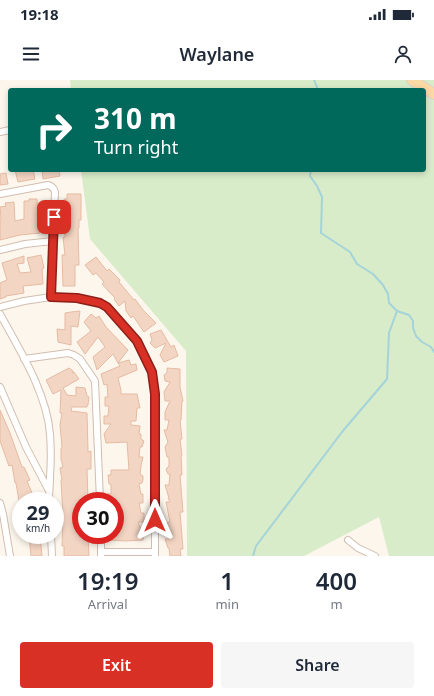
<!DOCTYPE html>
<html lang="en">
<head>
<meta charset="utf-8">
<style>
	body { margin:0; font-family:"Noto Sans",sans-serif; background:#f6f6f7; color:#1f2937; height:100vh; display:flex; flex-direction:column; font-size:15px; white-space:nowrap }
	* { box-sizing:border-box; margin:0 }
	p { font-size:13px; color:#747a83 }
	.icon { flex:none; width:22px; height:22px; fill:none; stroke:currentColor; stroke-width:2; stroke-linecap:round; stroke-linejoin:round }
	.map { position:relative; height:476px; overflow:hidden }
	.panel { display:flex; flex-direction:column; background:#fff; flex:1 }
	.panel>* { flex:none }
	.guide { position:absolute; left:8px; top:8px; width:418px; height:84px; border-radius:4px; box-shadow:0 2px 6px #0003; background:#00695c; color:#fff; overflow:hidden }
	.speed { position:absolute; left:12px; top:412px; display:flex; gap:8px; font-size:20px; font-weight:700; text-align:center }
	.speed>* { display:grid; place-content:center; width:52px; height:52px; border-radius:50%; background:#fff; box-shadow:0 2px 6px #0003; line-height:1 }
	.speed small { font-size:10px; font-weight:400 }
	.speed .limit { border:6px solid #d22; background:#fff; color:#111 }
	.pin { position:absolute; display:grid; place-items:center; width:34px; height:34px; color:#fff; margin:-17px; border-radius:8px; box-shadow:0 2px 6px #0006 }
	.me { position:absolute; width:44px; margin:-22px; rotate:0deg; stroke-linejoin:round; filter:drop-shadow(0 0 3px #0008) }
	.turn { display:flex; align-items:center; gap:14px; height:84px; padding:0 20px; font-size:18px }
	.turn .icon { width:52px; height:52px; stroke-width:2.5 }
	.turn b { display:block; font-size:28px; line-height:34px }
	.eta { display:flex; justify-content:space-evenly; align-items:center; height:68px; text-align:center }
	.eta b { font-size:24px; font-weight:600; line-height:28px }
	.cta { display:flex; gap:8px; margin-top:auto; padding:8px 20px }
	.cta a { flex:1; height:46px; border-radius:4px; background:#d93025; color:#fff; font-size:16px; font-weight:600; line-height:46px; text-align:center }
	.cta a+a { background:#f6f6f7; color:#1f2937 }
	.status { display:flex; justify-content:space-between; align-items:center; height:28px; padding:0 20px; background:#fff; direction:ltr }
	.status svg { height:11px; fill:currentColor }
	header { display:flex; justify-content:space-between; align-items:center; height:52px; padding:0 20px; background:#fff; font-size:18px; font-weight:600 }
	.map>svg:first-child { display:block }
	.green { fill:#d8ecc9 }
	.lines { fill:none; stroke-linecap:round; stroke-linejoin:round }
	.stream { stroke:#a5d3da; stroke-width:2 }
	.building { fill:#f3d5c3; stroke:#e6bba3 }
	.minor-casing { stroke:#d1beb0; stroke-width:8 }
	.primary-casing { stroke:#dad1cd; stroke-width:12 }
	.minor { stroke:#fff; stroke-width:6 }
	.primary { stroke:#fbd9a5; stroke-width:10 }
	.route-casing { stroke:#8d1f18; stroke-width:10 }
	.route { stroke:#d93025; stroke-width:7 }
</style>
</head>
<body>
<div class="status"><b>19:18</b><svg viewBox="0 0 49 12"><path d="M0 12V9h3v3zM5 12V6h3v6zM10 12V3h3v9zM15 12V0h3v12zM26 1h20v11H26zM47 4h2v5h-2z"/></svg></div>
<header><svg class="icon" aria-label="menu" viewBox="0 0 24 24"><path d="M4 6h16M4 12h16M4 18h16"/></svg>Waylane<svg class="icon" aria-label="person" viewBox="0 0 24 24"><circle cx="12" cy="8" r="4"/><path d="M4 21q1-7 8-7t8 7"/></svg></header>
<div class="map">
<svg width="434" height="476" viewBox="0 0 434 476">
	<rect width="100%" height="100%" fill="#fdf6ec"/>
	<path class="green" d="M70,0H434V476H389L379,437L304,476H187L186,271L90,159L81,90H424V10H71Z"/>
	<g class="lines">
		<g class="stream">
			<path d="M314,0L318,10"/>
			<path d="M311,90L310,96L317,106L322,117L321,153L350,172L357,184L373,194L383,205L388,214L389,223L397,231L409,235L413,241V248L416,256L422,262L431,267L434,272"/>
			<path d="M253,476L256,466L342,352L387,299L389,253L397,231"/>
		</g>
	</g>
	<g class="building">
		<path d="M15,90H33L35,99L18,102Z"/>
		<path d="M42,90H59L60,96L43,99Z"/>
		<path d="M6,93L8,104L0,105V94Z"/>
		<path d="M67,114H81V140H79V148H78L79,185H75V206H63L62,175H65L63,157H65L64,139H67L66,128H64V119H67Z"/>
		<path d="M29,119H37L38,139L40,153L20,155L0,160V139L1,138L0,127L6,126L5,123L14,122L15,141L24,139V121H29Z"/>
		<path d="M41,175L44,188L42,189L43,204L23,206L24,213L6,216V217L0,219V203L7,200L2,183L24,176V183L17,184L20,193L31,192L27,178Z"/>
		<path d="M96,177L107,191L109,189L120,200L119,202L134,220L135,219L143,230L156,243L144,252L133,236L131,238L126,231L125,221L119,226L114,219L115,218L102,204L104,202L96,193L93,195L85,185Z"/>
		<path d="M80,231L78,247L71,246V265L58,262L57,249L65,250V233L71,232Z"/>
		<path d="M91,234L96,238L99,236L106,247L128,270L118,283L113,274L97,290L93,277L105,267L98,257L85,274L77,262L91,251L84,242Z"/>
		<path d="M161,250L171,267L174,265L178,276L164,282L160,275L166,263L155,268L150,263L152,260L150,254Z"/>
		<path d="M129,280L131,285L136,284L137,290L118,298L121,310V314H137L140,328H137L136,341H131V345L140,346L139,354H141V359L144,361L142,367H140L139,377H143L141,386L140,394L143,396V400L142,403L139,404L141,414H143V423H139L141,433H144V442H138L142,452H144L143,460L125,461L110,460V455H115V421H109L108,414H111V404H109L108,395H111V390H129L127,362L106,363L104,354L111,344H104V336H108L109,326H105V317H108L107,304L104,305L101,294L120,286L118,283Z"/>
		<path d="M69,288L73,291L72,293L74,292L79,299L63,308L67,315L76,316V307L85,308L87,316L89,317L88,325H87V327H72L71,331L87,333L88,372L91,371V389H87L88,421H81V455H88L89,476H64V466H62L63,437L61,400H62L60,388L63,387L61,379V369L62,367L60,345L62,333H60L61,310L53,314L46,300Z"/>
		<path d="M167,288L180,289V307L183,321H182L181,340H180L182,359H180L182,376H181L182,395H180L183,432H180L183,469H180L181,476H170L169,468H168L165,459H170L168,454H169L167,443L170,442L166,422H170L168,418H169L165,405H169L170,394H168L166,389L169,386V377H167L165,367L168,362L164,350H167L169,340H165V332L170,321H165L164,312L170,302L165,301L164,295L167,293Z"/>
		<path d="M0,330L10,353L22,387H24L30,400L27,401L35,420L28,421H19L16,403H15L12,385L9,386L0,361Z"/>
		<path d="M29,455H40L42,476H31Z"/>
	</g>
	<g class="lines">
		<g class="minor-casing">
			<g id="minor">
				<path d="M0,52L10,50"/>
				<path d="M0,114L48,105C52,106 54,108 55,112L51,217"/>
				<path d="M0,170L25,164L53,161"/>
				<path d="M0,227L24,221L51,217L77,218L100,223L107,227L137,261L152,292L155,314V476"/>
				<path d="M0,234C19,269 47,313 50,354C51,368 51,383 50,397C50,405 49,413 49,421"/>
				<path d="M24,279L68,273L74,275L80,279L95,301L100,421"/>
				<path d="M0,307L26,367L48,409"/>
				<path d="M0,423L3,434L10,476"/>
				<path d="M51,455L52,476"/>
				<path d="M101,455V476"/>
				<path d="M348,460L358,468L375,476"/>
				<path d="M101,472H155"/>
			</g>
		</g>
		<g class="primary-casing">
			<path id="primary" d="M412,0L434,14"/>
		</g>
		<use href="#minor" class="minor"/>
		<use href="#primary" class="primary"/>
	</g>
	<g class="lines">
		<g class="route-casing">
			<path id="route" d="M54,137L51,217L77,218L100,223L107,227L137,261L152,292L155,314V440"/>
		</g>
		<use href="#route" class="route"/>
	</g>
</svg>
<div class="speed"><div>29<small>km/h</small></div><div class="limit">30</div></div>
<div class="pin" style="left:54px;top:137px;background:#d93025"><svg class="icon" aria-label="arrive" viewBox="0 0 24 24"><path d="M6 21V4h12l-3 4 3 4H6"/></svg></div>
<svg class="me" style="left:155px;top:440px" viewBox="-20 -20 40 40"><path d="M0-17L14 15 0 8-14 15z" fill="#d93025" stroke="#fff" stroke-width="4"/></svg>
<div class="guide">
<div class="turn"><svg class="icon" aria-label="right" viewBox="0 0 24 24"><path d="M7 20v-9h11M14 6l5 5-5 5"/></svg><div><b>310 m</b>Turn right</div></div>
</div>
</div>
<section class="panel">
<div class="eta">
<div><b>19:19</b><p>Arrival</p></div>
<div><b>1</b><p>min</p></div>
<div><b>400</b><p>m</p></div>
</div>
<div class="cta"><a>Exit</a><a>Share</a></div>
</section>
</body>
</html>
